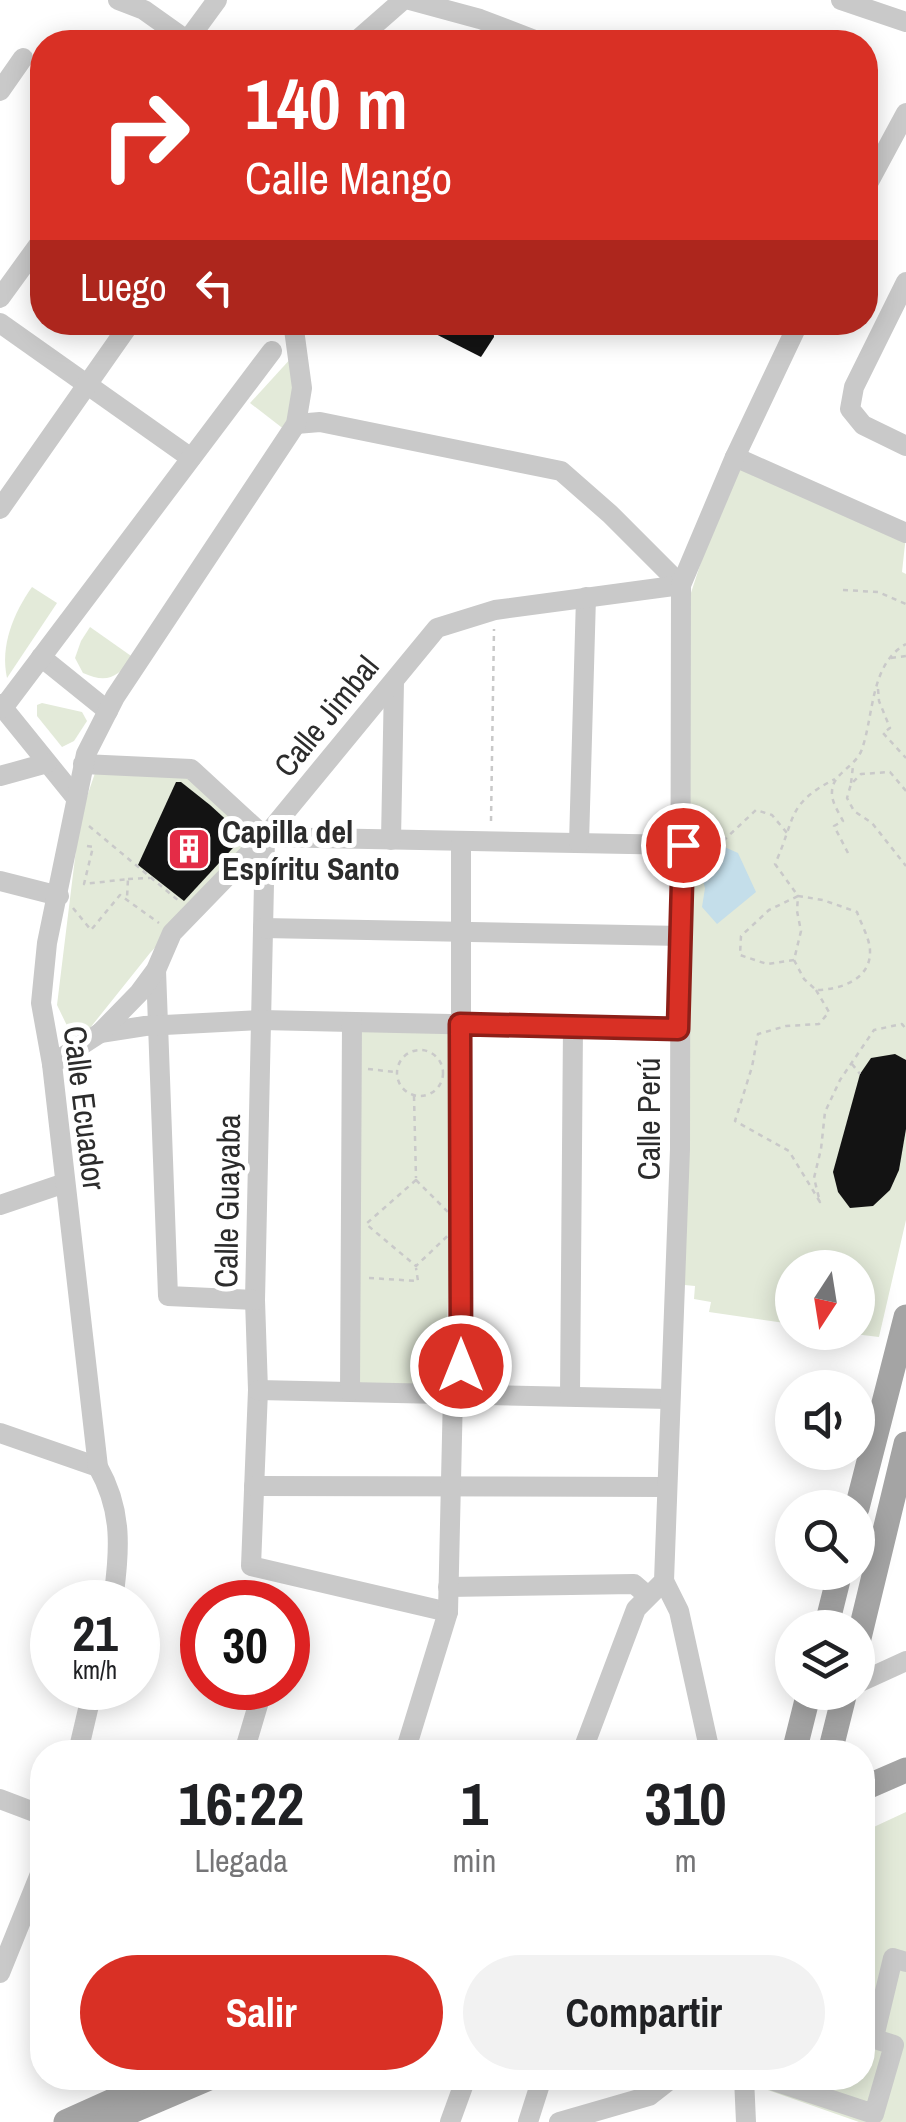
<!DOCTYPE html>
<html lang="es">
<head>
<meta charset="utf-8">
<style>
	body { margin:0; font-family:"Archivo Narrow",sans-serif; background:#f2f2f2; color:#202124; height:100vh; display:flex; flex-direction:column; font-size:38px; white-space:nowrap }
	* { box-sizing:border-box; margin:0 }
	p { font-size:32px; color:#757577 }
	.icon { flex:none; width:55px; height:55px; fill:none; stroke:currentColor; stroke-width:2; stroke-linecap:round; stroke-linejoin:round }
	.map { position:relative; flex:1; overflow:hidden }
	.details { position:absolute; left:30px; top:1740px; width:845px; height:350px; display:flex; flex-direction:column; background:#fff; border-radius:40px; box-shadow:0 5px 25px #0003 }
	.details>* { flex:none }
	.guide { position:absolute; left:30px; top:30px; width:848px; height:305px; border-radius:40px; box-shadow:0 5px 25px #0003; background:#d93025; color:#fff; overflow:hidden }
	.needle { width:65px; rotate:192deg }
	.controls { position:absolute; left:775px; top:1250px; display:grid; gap:20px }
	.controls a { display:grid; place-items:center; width:100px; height:100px; border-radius:50%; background:#fff; box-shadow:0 5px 25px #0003; font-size:50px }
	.speed { position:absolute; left:30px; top:1580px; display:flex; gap:20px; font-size:50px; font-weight:700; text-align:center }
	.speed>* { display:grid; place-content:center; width:130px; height:130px; border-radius:50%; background:#fff; box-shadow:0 5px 25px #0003; line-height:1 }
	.speed small { font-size:25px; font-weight:400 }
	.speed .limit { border:15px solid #d22; background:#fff; color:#111 }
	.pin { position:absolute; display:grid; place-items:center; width:85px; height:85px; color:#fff; margin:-42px; border:5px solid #fff; border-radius:50%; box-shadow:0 2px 10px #0007 }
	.me { position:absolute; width:110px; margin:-55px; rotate:0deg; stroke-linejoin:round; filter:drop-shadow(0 0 8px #0008) }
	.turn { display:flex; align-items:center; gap:35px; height:210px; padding:0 50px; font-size:45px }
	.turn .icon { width:130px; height:130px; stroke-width:2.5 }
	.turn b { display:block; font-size:70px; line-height:85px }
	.then { display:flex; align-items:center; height:95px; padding:0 50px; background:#0003; gap:20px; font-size:38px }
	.eta { display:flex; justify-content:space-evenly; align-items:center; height:170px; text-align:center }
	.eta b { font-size:60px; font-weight:700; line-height:70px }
	.primary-button { display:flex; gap:20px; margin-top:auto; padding:20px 50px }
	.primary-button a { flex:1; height:115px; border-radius:60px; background:#d93025; color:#fff; font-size:40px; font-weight:700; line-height:115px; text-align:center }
	.primary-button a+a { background:#f2f2f2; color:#202124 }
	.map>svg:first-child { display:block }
	.green { fill:#e3ead9 }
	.water { fill:#c4deea }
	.building { fill:#131313 }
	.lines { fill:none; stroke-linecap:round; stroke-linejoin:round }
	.path { stroke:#c9c9c9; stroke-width:2.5; stroke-dasharray:5 5; stroke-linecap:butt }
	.minor { stroke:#c9c9c9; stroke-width:20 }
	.major { stroke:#a4a4a4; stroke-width:25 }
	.route-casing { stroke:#8d1f18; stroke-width:25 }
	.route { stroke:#d93025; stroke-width:18 }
	.labels { text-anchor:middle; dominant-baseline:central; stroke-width:10; stroke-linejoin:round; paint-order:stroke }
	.street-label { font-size:32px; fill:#2c2c2c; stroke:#fff }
	.poi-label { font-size:32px; font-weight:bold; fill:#2c2c2c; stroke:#fff; text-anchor:start }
</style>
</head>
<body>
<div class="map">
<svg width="906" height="2122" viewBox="0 0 906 2122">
	<rect width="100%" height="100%" fill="#fff"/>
	<g class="green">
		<path d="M293,356L298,391L285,430L250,403Z"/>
		<path d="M735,457L906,535L902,572L906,574V1220L879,1337L846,1333L858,1332V1268H792V1324L709,1312L711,1302L694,1299L695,1286L674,1284L690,596Z"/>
		<path d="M32,587L57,603L7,678C0,646 13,614 32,587Z"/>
		<path d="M90,627L134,658C116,677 108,684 83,673L75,658L81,641Z"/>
		<path d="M42,703L82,712L87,721L74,741L62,747L37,716V705Z"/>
		<path d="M95,773L188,778L260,838L150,953L86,1033L72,1036L57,1005L80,817Z"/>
		<path d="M354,1024L457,1026L459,1218L449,1283L446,1339L452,1389L354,1390Z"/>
		<path d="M906,1812V2122H859L762,2088L765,2078H862L863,1832Z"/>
	</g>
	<path class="water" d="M720,845L738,853L756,892L717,924L702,907L705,888L699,868Z"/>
	<g class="building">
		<path d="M412,322H493L494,337L481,357Z"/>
		<path d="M176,782H181L210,805L244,836L184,901L138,865Z"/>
		<path d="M895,1054L906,1060V1129L899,1170L890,1190L873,1206L850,1208L838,1192L833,1172L860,1074L871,1058Z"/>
	</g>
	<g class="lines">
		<g class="path">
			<path d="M843,590L878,592L906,604"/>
			<path d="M891,658L906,656"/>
			<path d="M878,689L879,701L890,728L883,733L906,758"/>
			<path d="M851,783L853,766"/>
			<path d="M906,791L890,772L861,774L851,784L847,798L854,811L872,823L906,866"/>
			<path d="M491,821L494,629"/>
			<path d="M89,826L179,901"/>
			<path d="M723,841L756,810L772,815L787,833"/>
			<path d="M87,846L93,847L84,884L128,879L127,898"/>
			<path d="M848,853L834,826L843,821C839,813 831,801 832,792C832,773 856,767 862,749C874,715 870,664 906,644"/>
			<path d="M128,879L150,878"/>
			<path d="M798,896L823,900L857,912C861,924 870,939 870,951C871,980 839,990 816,990L804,979L794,960L801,931L797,911Z"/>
			<path d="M73,908L91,930L120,895L159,923"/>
			<path d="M794,960L767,964L740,955L741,936L769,910L798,896L775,864C796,818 786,804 835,779"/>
			<path d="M816,990L829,1012L819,1024L786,1026L758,1034L752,1067L735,1121L789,1151L820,1202L814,1178L821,1149L825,1112L840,1080L874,1030L902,1024L906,1029"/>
			<circle cx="420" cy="1073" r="23"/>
			<path d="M852,1064L860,1074"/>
			<path d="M368,1069L395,1072"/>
			<path d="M414,1096L416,1178"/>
			<path d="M416,1180L460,1224L416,1266L366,1224Z"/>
			<path d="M369,1278L418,1281L416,1268"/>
		</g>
		<g class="minor">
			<path d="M118,0L144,10L189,42"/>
			<path d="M410,0L480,19L540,42"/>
			<path d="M841,0L906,22"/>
			<path d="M187,41L217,0"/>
			<path d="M355,42L403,0"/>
			<path d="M0,91L23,58"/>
			<path d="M865,189L906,113"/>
			<path d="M906,282L854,387L850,409L863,425L906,446"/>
			<path d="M0,298L42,240"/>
			<path d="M0,323L191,458"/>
			<path d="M296,424L320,422L561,471L610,514L681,585"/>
			<path d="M735,457L906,533"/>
			<path d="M0,509L131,322"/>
			<path d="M41,657L108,711"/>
			<path d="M0,704L76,798"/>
			<path d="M3,708L272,351"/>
			<path d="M83,764L191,769L265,837"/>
			<path d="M0,776L47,763"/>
			<path d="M265,837L255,1300L258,1390L251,1566L448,1612"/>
			<path d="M265,837L683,845"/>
			<path d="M391,840L394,681"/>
			<path d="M579,843L586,597"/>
			<path d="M0,881L59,896"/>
			<path d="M263,928L683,936"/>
			<path d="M156,970L168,1296L255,1300"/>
			<path d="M100,1033L145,1026L261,1020L678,1029"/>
			<path d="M52,1064L100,1033L139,993L156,970L172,933L265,837L437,628L495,610L681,585"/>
			<path d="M0,1205L65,1183"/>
			<path d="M258,1390L669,1399"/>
			<path d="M350,1392L352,1022"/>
			<path d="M461,1394V842"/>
			<path d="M570,1396L573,1026"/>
			<path d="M0,1433L98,1467"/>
			<path d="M254,1486L666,1487"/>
			<path d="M664,1581L679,1611L710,1752"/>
			<path d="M448,1587L634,1584L648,1596"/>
			<path d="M113,1602C119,1551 124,1513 98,1467L52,1064L41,1003L47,943L86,754L115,697L296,424L302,388L293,322"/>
			<path d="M858,1683L906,1661"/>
			<path d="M78,1752L93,1688"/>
			<path d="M244,1752L263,1688"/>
			<path d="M405,1752L448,1612L453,1393"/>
			<path d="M582,1752L636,1609L664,1581L680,1149L681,585L735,457L799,322"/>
			<path d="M0,1799L42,1815"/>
			<path d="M0,1973L42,1869"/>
			<path d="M874,2037L893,1958L906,1962"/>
			<path d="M744,2078L746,2122"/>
			<path d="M765,2078L874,2114L894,2045L862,2035"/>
			<path d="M450,2122L466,2078"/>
			<path d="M528,2122L542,2078"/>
			<path d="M559,2122L649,2096L672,2078"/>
		</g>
		<g class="major">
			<path d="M857,1508L906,1317"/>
			<path d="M826,1628L840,1572"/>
			<path d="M858,1642L906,1444"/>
			<path d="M794,1752L809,1692"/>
			<path d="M830,1752L845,1692"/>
			<path d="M862,1789L906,1770"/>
			<path d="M66,2122L164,2078"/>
			<path d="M106,2122L209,2078"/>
		</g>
	</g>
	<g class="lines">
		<g class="route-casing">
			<path id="route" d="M461,1366L460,1024L678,1029L683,845"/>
		</g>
		<use href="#route" class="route"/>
	</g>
	<defs>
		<g id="building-square" transform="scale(2.25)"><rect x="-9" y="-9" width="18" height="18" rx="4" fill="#e42c47" stroke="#fff"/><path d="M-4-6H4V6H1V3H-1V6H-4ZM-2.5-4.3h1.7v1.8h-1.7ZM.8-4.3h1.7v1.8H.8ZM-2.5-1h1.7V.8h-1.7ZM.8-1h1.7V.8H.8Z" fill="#fff"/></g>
	</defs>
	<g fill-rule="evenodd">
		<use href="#building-square" x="189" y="849"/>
	</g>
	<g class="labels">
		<g class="street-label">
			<text transform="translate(326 716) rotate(-51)">Calle Jimbal</text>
			<text transform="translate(85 1108) rotate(83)">Calle Ecuador</text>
			<text transform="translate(648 1119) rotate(-90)">Calle Perú</text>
			<text transform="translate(227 1201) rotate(-89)">Calle Guayaba</text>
		</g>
		<g class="poi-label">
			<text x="222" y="831">Capilla del<tspan x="222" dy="37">Espíritu Santo</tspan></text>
		</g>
	</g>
</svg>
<div class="controls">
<a><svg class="needle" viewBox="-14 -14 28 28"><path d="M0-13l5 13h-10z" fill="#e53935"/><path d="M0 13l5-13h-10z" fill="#757577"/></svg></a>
<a><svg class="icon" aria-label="sound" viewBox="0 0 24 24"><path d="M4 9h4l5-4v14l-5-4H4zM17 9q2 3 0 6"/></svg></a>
<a><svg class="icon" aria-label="search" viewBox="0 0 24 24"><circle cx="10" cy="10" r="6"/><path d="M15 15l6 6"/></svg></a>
<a><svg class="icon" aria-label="layers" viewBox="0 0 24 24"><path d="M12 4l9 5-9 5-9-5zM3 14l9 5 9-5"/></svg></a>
</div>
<div class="speed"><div>21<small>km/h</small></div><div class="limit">30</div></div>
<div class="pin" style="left:683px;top:845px;background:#d93025"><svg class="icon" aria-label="arrive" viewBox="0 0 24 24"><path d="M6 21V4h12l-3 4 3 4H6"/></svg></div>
<svg class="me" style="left:461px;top:1366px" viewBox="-20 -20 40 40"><circle r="17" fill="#d93025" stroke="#fff" stroke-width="3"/><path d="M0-11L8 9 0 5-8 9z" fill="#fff"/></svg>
<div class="guide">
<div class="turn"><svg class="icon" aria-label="right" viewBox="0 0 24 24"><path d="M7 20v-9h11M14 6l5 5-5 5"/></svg><div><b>140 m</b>Calle Mango</div></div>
<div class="then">Luego<svg class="icon" aria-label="left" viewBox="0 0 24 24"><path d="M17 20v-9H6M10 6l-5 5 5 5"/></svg></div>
</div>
<section class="details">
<div class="eta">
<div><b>16:22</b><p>Llegada</p></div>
<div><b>1</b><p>min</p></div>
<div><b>310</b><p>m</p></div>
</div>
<div class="primary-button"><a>Salir</a><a>Compartir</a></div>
</section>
</div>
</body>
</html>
